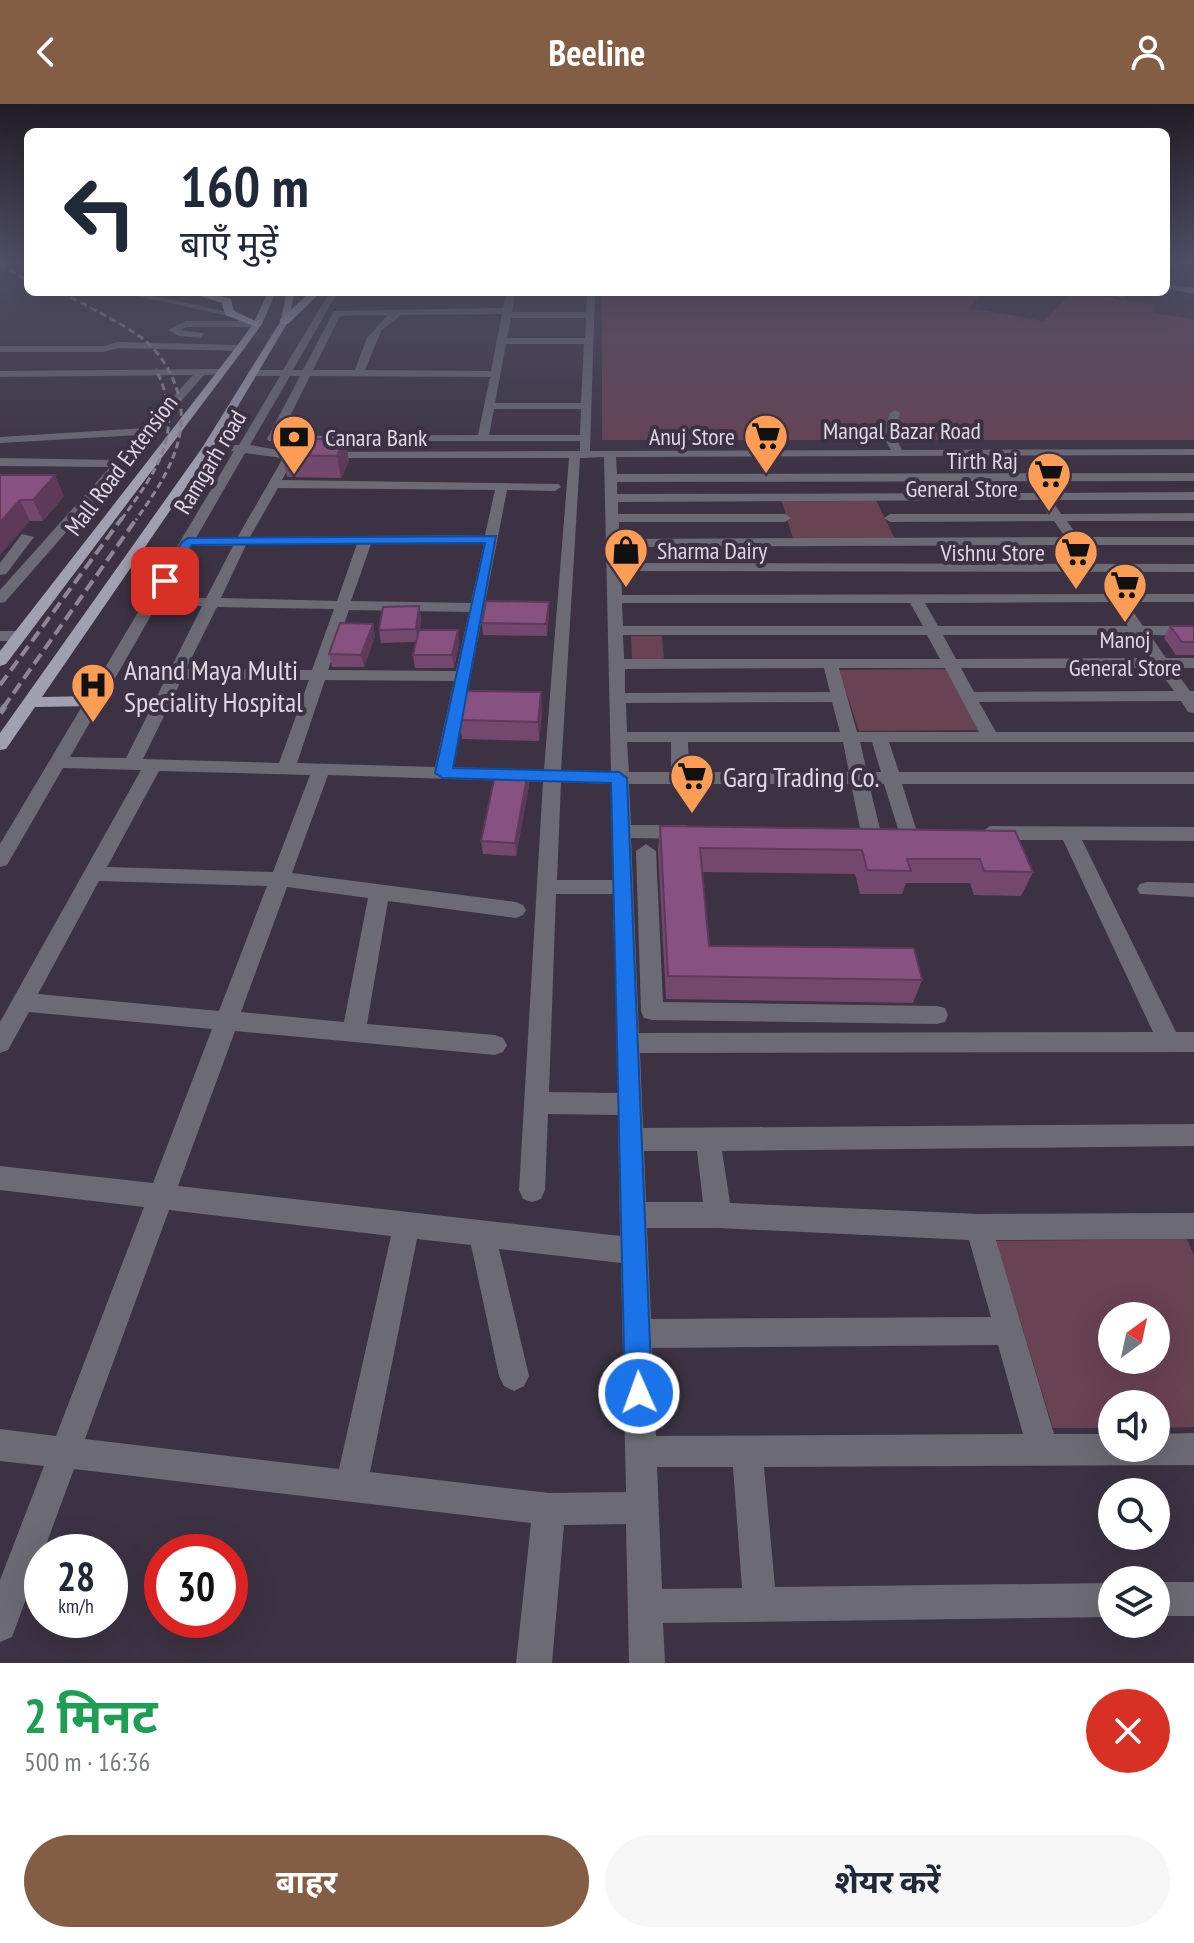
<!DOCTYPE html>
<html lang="hi">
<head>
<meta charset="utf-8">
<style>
	body { margin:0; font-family:"PT Sans Narrow","Noto Sans Devanagari",sans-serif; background:#f6f6f7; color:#1f2937; height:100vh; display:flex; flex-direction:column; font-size:30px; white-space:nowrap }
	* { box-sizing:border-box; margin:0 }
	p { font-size:26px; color:#747a83 }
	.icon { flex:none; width:44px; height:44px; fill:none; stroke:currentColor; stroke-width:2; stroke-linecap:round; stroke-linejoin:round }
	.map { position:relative; height:1559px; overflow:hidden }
	.details { display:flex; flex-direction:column; background:#fff; flex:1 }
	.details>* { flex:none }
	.guide { position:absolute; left:24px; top:24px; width:1146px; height:168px; border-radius:12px; box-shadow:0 8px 32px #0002; background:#fff; color:#1f2937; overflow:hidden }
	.needle { width:52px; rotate:33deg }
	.controls { position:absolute; left:1098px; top:1198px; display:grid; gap:16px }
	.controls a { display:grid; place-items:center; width:72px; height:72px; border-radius:50%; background:#fff; box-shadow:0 8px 32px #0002; font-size:40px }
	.speed { position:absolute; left:24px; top:1430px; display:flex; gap:16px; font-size:40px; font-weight:700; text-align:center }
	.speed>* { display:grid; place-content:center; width:104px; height:104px; border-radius:50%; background:#fff; box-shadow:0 8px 32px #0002; line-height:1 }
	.speed small { font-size:20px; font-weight:400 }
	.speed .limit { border:12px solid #d22; background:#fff; color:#111 }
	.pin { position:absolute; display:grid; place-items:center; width:68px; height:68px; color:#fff; margin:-34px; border-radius:16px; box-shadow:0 4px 12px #0006 }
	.me { position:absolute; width:88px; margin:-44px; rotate:358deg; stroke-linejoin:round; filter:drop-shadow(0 0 6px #0008) }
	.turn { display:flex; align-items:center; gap:28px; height:168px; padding:0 24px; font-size:36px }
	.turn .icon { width:104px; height:104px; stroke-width:2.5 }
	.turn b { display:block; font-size:56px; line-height:68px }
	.round { display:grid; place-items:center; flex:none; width:84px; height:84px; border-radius:42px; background:#f6f6f7 }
	.headline { display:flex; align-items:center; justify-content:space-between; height:136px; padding:0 24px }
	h1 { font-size:48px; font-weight:700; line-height:60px; color:#1e9e55 }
	.action { display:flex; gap:16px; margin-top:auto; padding:16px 24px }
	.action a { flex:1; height:92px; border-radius:48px; background:#835d44; color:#fff; font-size:32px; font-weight:700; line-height:92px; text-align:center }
	.action a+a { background:#f6f6f7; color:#1f2937 }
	header { display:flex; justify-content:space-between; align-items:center; height:104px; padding:0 24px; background:#835d44; color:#fff; font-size:36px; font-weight:700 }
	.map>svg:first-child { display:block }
	.green { fill:#694253; fill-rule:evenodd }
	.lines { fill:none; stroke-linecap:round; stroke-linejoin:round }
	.minor { fill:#6c6b75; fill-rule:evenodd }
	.major { fill:#a19fb2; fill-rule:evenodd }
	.highway { fill:#b5b3cb; fill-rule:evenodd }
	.rail-far2 { stroke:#8e8694; stroke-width:3; stroke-dasharray:7 4; stroke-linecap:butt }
	.rail-far1 { stroke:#8e8694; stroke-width:4; stroke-dasharray:12 6; stroke-linecap:butt }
	.rail { stroke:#8e8694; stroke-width:6; stroke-dasharray:15 8; stroke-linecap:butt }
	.wall { fill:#74476f }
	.shaded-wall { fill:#5e395a }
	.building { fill:#875281; stroke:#5e395a; stroke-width:2 }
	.route { fill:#1a73e8; stroke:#114b97; stroke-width:2 }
	.labels { text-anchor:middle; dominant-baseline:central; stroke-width:8; stroke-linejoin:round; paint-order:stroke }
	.far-street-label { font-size:24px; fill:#ded8e3; stroke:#3c3243 }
	.far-poi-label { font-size:24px; fill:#ded8e3; stroke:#3c3243; text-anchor:end }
	.poi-label { font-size:28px; fill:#ded8e3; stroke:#3c3243; text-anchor:start }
</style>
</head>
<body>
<header><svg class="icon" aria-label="back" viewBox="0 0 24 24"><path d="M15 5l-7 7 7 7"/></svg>Beeline<svg class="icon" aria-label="person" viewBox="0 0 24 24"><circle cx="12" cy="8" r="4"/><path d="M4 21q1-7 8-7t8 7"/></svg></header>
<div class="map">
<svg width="1194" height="1559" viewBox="0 0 1194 1559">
	<rect width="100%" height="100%" fill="#3c3243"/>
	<g class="green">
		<path d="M602,188H983L969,204L1044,217L1073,188L1155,201L1153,209L1194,215V336H602Z"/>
		<path d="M781,395L876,396L895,435H793Z"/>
		<path d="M631,532H662L664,556H632Z"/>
		<path d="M951,565L979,626L859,627L839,566Z"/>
		<path d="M1187,1135L1194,1151V1323L1156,1324V1300H1112V1324H1053L996,1137ZM1112,1212H1156V1256H1112Z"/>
	</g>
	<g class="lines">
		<g class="minor">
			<path d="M1169,156H1177L1166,170Z"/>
			<path d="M1166,181L1194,184V190L1166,185Z"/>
			<path d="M119,188H136L233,209L229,212Z"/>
			<path d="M330,188H395L336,191L293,266H303L334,207L503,204L507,188H515L512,208H586L587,188H595L590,347L891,346L883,332L890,309L895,306L900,309L895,332L902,346L1194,345V351L616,353L617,370L1194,369V377L617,378V390L1034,389L1032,386L1038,382L1046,389L1194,388V396H1052L1061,410L1194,409V417H1067L1078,433H1194V441H1084L1087,445L1080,449L1071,441L620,443V459L1194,460V468L621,467L622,491L1105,490V484L1110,483L1119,490H1194V498H1126L1143,522H1194V532L1150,531L1166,554H1194V564H1173L1190,587H1194V609L1188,608L1181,597L979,598L996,628H1194V638H889L899,668H1194V680H902L917,728L908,735L899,728L884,680H869L881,729L871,736L861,729L851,680H629L631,721H686L695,728L686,735L631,734L639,929L1153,928L1063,736H990L980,729L990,722L1194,723V737L1082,736L1176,928H1194V948L640,949L643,1024L1194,1020V1042L722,1047L730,1099L979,1110L1194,1109V1135L996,1136L1054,1330H1112V1344H1156V1330L1194,1329V1361L764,1363L775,1483L1112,1479V1513L663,1519L665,1559H629L626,1420L564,1421L552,1559H516L531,1419L74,1365L12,1533L0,1538V1476L44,1362L0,1357V1325L56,1332L144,1103L0,1086V1062L153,1079L212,925L29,908L8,946L0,949V918L141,666L63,664L7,761L0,763V740L234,347H207L201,344L207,341H239L280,272H252L247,269L252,266H283ZM502,210L491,267L365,266L381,227L401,211ZM388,211L367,234L355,266H313L340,212ZM511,214H586L585,234H507ZM506,240H584L581,299H495ZM290,272H300L267,335L269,337H580V347L290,348L250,341ZM310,272L490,273L478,331L280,332ZM494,305H581L580,331H489ZM245,349L283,354L237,434H196ZM604,353L611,668L561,667L580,354ZM294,354H569L544,666L453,663L507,386L555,387L561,383L559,380L282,376ZM278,384L495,386L485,431L250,433ZM1039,396L1048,410H890L884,414L890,418L1054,417L1065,433L619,435V418H785L791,414L785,410H618V398ZM484,439L471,499L351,497L371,440ZM357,440L337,497L221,494L246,441ZM191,442H233L206,494L162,493ZM1111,498L1128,522H938L925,499ZM622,499H910L923,522H623ZM157,501L202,502L126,654L70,653ZM217,503L334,505L312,566L186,565ZM349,506L469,508L456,567L328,566ZM623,531H927L940,555H624ZM943,531H1134L1151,554L956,555ZM824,564L830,588L625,589V565ZM839,564H945L979,628H857ZM961,564H1157L1174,587L974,588ZM182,575L309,576L279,659L143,655ZM325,576L454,577L435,663L297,659ZM832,598L840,628H627L626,599ZM627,638H671V668H629ZM688,638H843L849,668H689ZM860,638H872L881,668H867ZM159,667L310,671L273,768L107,763ZM328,671L543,678L519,1086L523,1095L532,1098L541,1095L545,1086L548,1010L618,1011L620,1132L178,1082L235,927L495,951L503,948L507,941L503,934L495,931L367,920L388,797L516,814L523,811L526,806L523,801L516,798L292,769ZM561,678L611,680L613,776H557ZM99,777L267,782L219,907L38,890ZM287,783L368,794L344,918L241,908ZM556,790H613L618,989L549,988ZM644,1047H697L703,1098H646ZM169,1106L391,1132L339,1365L85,1335ZM647,1124H718L969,1136L991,1213L651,1215ZM417,1135L471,1141L499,1272L504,1282L514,1287L524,1282L529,1272L499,1145L621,1159L626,1388L549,1389L370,1368ZM998,1241L1023,1330L656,1332L652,1244ZM657,1363H733L742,1484L662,1485Z"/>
			<path d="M1122,188H1131L1122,195L1118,192Z"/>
			<path d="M186,217H257L262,220L257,223H187L180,226L204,229L201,234L179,232L168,226Z"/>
			<path d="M118,238L240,241L245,244L240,247L118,244L104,248H0V242H104Z"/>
			<path d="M220,265L224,270L204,271L5,498L0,499V486L110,363L0,362V354L116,356L139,331L0,339V333L145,324L193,271L0,273V267Z"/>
			<path d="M22,430L34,433L6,470L0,471V459Z"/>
			<path d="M0,527H19L27,532L19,537H0Z"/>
			<path d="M646,740L656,747L663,898L937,902L945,904L948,911L945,918L937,920L652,916L644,914L641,907L636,747Z"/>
			<path d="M1147,778L1194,779V793L1140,790L1137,785L1140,780Z"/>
			<rect x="1156" y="1478" width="38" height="34"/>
		</g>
		<g class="major">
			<path d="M268,188H276L262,220L243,246L6,560L0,562V547L237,242L253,220Z"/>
			<path d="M287,188H295L288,218L213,344L42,593L94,592L102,597L94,602L35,603L6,645L0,646V629L202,344L280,218Z"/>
		</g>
		<g class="highway">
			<path d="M188,188H205L231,195L234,207L262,220L257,223L225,211L222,199Z"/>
			<path d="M310,188H321L288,220H280V216Z"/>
		</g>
		<g class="rail-far2">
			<path d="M0,160L28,177"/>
			<path d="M61,188C86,202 113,214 136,230C151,239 164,256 171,271C198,325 167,372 136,416"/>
			<path d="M121,416C158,365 186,328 156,265"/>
		</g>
		<g class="rail-far1">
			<path d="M0,581L122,414"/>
			<path d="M3,604L137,414"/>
		</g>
		<path class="rail" d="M0,609L5,602"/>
	</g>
	<g class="wall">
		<path d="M345,335L349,357L341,374L287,373L282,351Z"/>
		<path d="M0,371L64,392L43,417H30Z"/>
		<path d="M419,502L421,514L420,526L459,539L454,564H415L413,551L416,538L381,539L379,526Z"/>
		<path d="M549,510L547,532L483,531L482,519Z"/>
		<path d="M373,520L375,532L364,563H332L329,550Z"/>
		<path d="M1170,522H1194V551H1176L1164,534Z"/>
		<path d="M542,608L539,637L462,635L459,616Z"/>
		<path d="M528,668L529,681L516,752L483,750L481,737Z"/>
		<path d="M660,722L1015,727L1033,768L1021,792L974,791L970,779H906L902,790H860L855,770L702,768L709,842L922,876L913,899L666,895L658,746Z"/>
	</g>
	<g class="shaded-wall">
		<path d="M345,335L349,357L341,374L337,352Z"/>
		<path d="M55,371L64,392L43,417L33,396Z"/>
		<path d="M20,396L30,417L0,451V418Z"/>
		<path d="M549,498V510L547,532L546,520Z"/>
		<path d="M419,502L421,514L418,538L416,525Z"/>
		<path d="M373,520L375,532L364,563L361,551Z"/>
		<path d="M458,526L459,539L454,564L452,551Z"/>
		<path d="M541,588L542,608L539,637L538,618Z"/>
		<path d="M528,668L529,681L516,752L515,739Z"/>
	</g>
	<g class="building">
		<path d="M291,335H345L337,352L282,351Z"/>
		<path d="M0,371H55L33,396H20L0,418Z"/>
		<path d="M486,497L549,498L546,520L482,519Z"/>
		<path d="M419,502L416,525L379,526L383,503Z"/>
		<path d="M340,519L373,520L361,551L329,550Z"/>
		<path d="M1170,522H1194V538H1182Z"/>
		<path d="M419,526H458L452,551H413Z"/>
		<path d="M465,587L541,588L538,618L459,616Z"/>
		<path d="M496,666L528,668L515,739L481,737Z"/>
		<path d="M660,722L1015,727L1033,768L984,767L980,755H907L911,767L867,766L862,746L700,744L709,842L914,844L922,876L668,872Z"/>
	</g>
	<linearGradient id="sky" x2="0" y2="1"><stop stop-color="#211c25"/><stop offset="0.42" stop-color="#504f66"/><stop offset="1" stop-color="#504f66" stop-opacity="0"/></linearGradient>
	<rect width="1194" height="374" fill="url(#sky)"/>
	<path class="route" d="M496,432L453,664L619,668L627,674L652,1289L648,1299L639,1303L629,1299L625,1289L611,679L443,674L435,669L485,439L192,441L169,480L158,477L182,438L188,434Z"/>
	<defs>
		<g id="supermarket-pin" transform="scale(2.3)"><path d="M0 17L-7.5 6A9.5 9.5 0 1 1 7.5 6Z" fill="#fd9d55" stroke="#3c3243"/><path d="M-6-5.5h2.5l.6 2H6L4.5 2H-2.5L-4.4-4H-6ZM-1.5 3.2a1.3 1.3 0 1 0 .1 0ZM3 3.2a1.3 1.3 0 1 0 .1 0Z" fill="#111"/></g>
		<g id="bank-pin" transform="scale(2.3)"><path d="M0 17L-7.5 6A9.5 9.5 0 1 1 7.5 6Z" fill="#fd9d55" stroke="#3c3243"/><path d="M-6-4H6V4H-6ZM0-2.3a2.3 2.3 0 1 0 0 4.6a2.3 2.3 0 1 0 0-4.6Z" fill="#111"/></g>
		<g id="shop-pin" transform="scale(2.3)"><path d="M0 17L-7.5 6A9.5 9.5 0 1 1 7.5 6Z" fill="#fd9d55" stroke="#3c3243"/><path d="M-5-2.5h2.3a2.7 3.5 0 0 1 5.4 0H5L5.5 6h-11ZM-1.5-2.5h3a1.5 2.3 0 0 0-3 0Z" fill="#111"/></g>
		<g id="hospital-pin" transform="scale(2.3)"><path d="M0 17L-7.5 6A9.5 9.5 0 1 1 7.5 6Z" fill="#fd9d55" stroke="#3c3243"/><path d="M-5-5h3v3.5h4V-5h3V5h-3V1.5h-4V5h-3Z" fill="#111"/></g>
	</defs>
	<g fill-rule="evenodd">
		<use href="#supermarket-pin" x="766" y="332"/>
		<use href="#bank-pin" x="294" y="333"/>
		<use href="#supermarket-pin" x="1049" y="370"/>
		<use href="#shop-pin" x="626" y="446"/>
		<use href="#supermarket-pin" x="1076" y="448"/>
		<use href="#supermarket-pin" x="1125" y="481"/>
		<use href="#hospital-pin" x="93" y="581"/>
		<use href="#supermarket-pin" x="692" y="672"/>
	</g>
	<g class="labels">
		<g class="far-street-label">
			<text x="902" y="326">Mangal Bazar Road</text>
			<text transform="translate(210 358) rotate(-59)">Ramgarh road</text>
			<text transform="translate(121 361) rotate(-53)">Mall Road Extension</text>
		</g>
		<g class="far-poi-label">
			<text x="735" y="332">Anuj Store</text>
			<text x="325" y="333" text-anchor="start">Canara Bank</text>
			<text x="1018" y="356">Tirth Raj<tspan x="1018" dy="28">General Store</tspan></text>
			<text x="657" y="446" text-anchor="start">Sharma Dairy</text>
			<text x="1045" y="448">Vishnu Store</text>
			<text x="1125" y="535" text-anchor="middle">Manoj<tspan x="1125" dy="28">General Store</tspan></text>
		</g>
		<g class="poi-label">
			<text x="124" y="565">Anand Maya Multi<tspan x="124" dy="32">Speciality Hospital</tspan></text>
			<text x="723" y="672">Garg Trading Co.</text>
		</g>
	</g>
</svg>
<div class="controls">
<a><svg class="needle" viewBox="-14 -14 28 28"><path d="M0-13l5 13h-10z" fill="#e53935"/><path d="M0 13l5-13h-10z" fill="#747a83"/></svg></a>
<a><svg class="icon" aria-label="sound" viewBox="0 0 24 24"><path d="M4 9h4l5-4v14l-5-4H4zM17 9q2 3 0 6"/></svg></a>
<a><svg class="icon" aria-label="search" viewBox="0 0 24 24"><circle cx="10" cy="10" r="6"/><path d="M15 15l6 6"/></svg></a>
<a><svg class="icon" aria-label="layers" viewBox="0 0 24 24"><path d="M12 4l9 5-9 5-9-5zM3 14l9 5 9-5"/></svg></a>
</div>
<div class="speed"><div>28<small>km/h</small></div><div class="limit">30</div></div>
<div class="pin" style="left:165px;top:477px;background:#d93025"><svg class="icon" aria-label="arrive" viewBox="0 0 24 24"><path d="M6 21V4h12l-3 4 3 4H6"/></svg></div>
<svg class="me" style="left:639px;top:1289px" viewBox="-20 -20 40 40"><circle r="17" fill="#1a73e8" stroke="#fff" stroke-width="3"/><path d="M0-11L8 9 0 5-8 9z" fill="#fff"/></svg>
<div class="guide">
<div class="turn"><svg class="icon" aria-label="left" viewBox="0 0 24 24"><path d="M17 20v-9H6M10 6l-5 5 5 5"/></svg><div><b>160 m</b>बाएँ मुड़ें</div></div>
</div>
</div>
<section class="details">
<div class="headline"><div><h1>2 मिनट</h1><p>500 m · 16:36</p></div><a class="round" style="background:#d93025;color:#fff"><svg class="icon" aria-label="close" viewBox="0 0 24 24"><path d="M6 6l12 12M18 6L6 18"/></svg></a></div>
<div class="action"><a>बाहर</a><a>शेयर करें</a></div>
</section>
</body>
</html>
